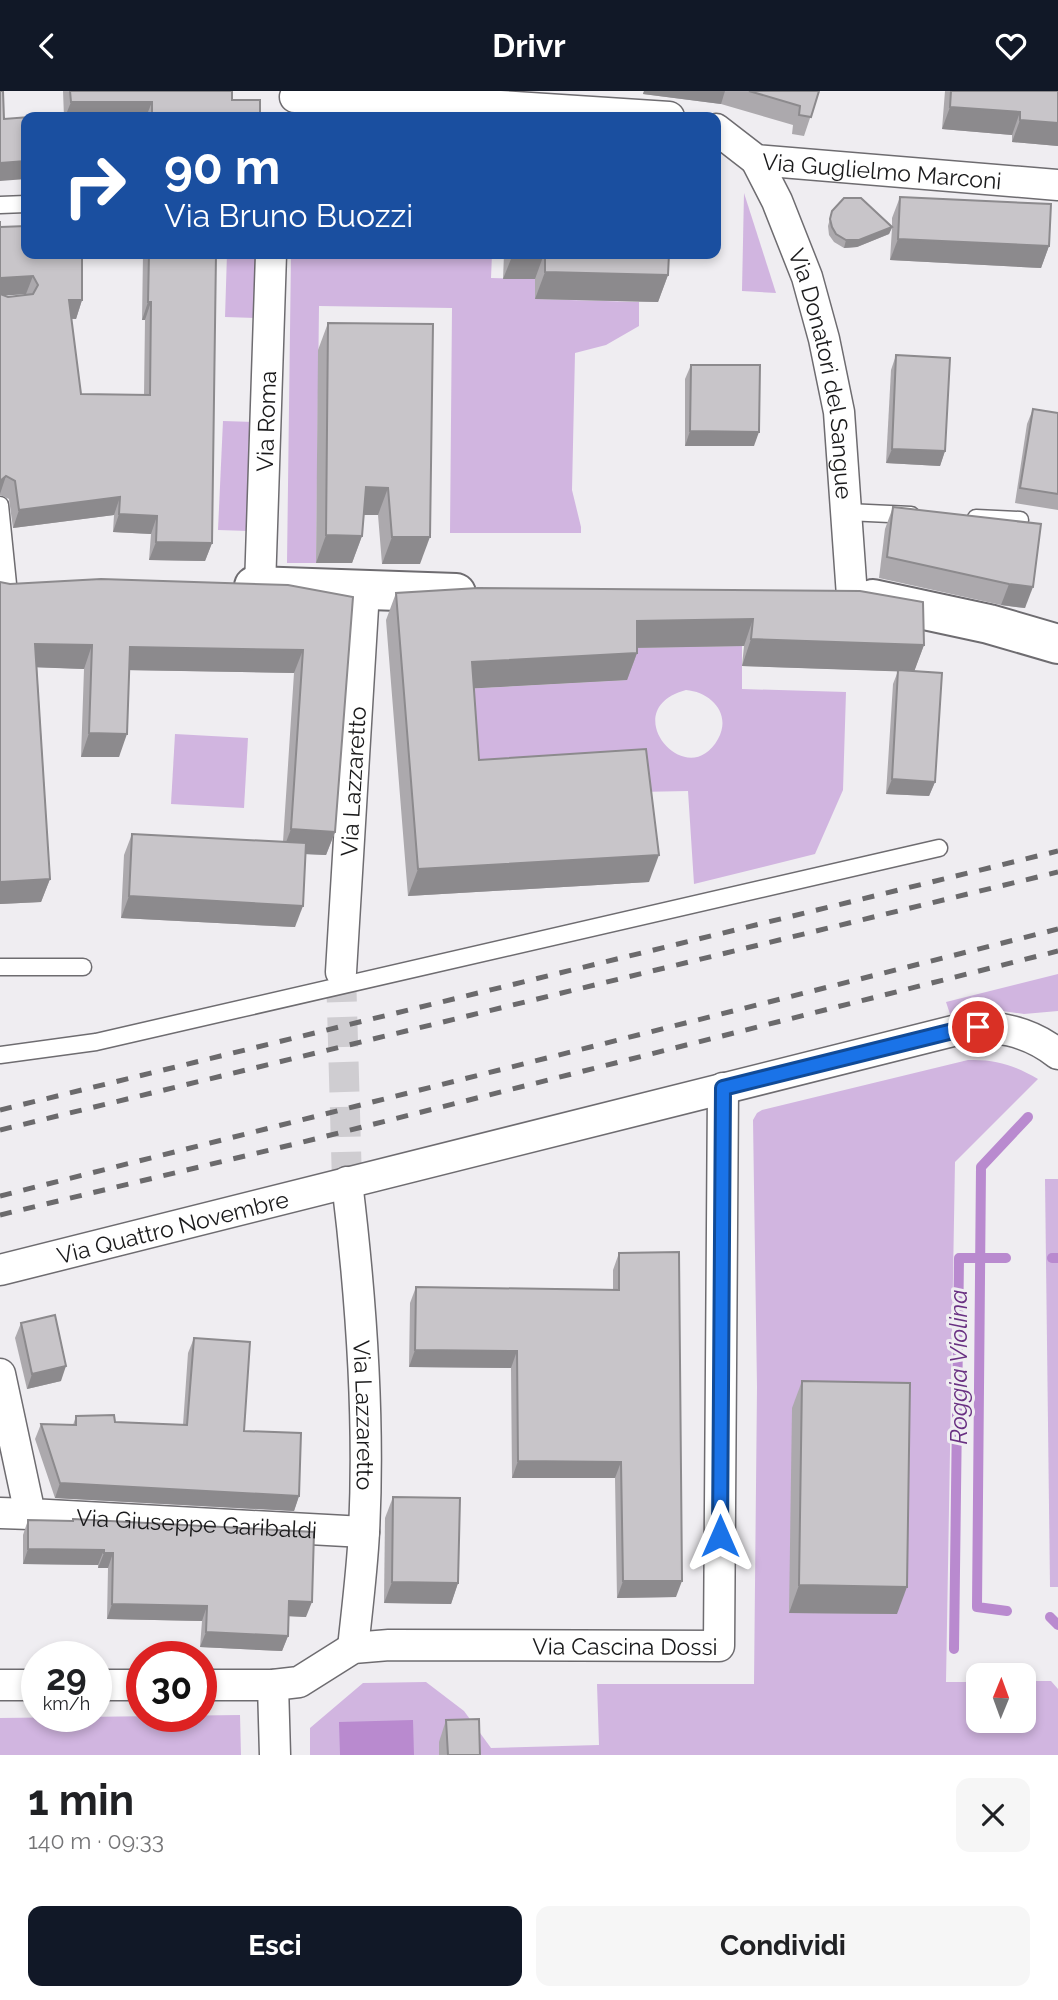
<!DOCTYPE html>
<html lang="it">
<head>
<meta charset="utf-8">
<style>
	body { margin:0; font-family:Raleway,sans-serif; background:#f6f6f6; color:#202124; height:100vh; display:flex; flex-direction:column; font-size:26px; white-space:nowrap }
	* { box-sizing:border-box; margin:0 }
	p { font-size:23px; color:#757577 }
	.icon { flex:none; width:38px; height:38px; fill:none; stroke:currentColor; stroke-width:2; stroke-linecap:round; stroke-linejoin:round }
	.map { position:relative; height:1664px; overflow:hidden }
	.side { display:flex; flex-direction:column; background:#fff; flex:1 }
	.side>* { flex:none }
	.guide { position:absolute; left:21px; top:21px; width:700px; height:147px; border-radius:14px; box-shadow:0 4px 10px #0003; background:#1a4fa0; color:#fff; overflow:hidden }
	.needle { width:46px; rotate:1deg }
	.buttons { position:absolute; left:966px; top:1572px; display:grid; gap:14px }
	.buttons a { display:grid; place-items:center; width:70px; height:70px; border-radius:14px; background:#fff; box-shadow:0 4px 10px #0003; font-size:35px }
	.speed { position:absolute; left:21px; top:1550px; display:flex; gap:14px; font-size:35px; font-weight:700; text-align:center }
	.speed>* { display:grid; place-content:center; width:91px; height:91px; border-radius:50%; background:#fff; box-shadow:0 4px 10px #0003; line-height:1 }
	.speed small { font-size:18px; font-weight:400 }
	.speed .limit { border:10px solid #d22; background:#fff; color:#111 }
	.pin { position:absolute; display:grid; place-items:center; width:60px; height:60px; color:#fff; margin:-30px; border:4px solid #fff; border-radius:50%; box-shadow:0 2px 7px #0007 }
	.me { position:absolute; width:77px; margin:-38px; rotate:0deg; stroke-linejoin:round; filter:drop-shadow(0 0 5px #0008) }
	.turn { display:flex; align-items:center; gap:24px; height:147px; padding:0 28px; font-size:32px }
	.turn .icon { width:91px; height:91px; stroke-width:2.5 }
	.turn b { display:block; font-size:49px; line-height:60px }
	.round { display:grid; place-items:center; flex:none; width:74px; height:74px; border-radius:14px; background:#f6f6f6 }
	.summary { display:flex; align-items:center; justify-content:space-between; height:119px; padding:0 28px }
	h1 { font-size:42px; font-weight:700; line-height:52px }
	.action { display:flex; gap:14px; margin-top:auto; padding:14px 28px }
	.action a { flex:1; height:80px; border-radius:14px; background:#111827; color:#fff; font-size:28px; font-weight:700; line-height:80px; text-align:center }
	.action a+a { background:#f6f6f6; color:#202124 }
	header { display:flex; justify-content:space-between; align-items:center; height:91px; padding:0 28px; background:#111827; color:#fff; font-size:32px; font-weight:700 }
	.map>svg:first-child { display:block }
	.green { fill:#d1b5e0; fill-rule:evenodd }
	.water { fill:#b98acf }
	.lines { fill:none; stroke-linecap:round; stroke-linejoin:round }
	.stream { stroke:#b98acf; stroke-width:10 }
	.street-tunnel { stroke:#cfcdd1; stroke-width:30; stroke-dasharray:30 15; stroke-linecap:butt }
	.lane-casing { stroke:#6e6c70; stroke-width:19 }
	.street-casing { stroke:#6e6c70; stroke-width:33 }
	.secondary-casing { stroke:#6e6c70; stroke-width:42 }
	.lane { stroke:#fff; stroke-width:16 }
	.street { stroke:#fff; stroke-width:30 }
	.secondary { stroke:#fff; stroke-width:38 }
	.rail { stroke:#6b6a6c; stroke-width:5; stroke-dasharray:12 12; stroke-linecap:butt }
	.wall { fill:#aca9ad; fill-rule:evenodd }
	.shaded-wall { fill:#8c8a8d }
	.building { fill:#c8c5c9; stroke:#8c8a8d; stroke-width:2 }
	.route-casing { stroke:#114b97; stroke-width:18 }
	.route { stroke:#1a73e8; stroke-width:12 }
	.labels { text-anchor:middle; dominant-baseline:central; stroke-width:6; stroke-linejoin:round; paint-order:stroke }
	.street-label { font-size:23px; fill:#1a1a1b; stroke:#efedf1 }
	.water-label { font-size:24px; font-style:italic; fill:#693082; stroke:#efedf1 }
</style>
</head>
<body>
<header><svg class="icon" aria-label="back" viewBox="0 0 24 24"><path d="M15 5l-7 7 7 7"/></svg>Drivr<svg class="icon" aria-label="heart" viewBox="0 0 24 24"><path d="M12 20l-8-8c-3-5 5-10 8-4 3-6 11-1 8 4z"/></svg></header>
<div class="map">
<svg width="1058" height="1664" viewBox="0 0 1058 1664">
	<rect width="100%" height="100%" fill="#efedf1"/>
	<g class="green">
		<path d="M744,102L776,202L742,200Z"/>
		<path d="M227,163H258L256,227L225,226Z"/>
		<path d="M291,163H492L491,187L535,188V208L639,211V235L606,254L575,262L572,399L581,436V442H450L452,217L319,215L316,472H287Z"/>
		<path d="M223,330L254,331L249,440L218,439Z"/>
		<path d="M742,555V598L846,601L843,699L815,763L694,793L688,700L638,701L469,696L462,598L627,589V557ZM686,599C711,601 732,623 718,648C687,704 614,618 686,599Z"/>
		<path d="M175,643L248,647L244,717L171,713Z"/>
		<path d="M1058,883V920L1024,923L982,917L950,923L946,911Z"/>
		<path d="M968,969C995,968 1014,974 1038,988L955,1071L946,1591H978V1629H1024V1590H1051L1058,1598V1664H310V1637L363,1592L426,1591L464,1620L491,1657L599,1654L597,1593H754L757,1296L753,1029L757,1022L762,1019Z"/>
		<path d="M1045,1088H1058V1496H1050Z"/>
		<path d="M240,1624L241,1664H0V1627Z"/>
	</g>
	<path class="water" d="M413,1629L414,1664H340L339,1631Z"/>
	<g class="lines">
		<g class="stream">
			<path d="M1052,1167H1058"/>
			<path d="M1007,1520L977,1516L981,1076L1028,1026"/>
			<path d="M1050,1526L1058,1534"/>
			<path d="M954,1558L959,1167H1006"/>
		</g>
		<path class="street-tunnel" d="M341,881L347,1091"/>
		<g class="lane-casing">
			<g id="lane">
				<path d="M0,114L26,113"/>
				<path d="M0,414L8,493"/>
				<path d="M847,421L911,424"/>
				<path d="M976,427L1020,429"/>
				<path d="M0,876H83"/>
				<path d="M0,964L96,951L939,757"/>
			</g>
		</g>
		<g class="street-casing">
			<g id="street">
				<path d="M295,6L485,14L669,26"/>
				<path id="s1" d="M716,38L756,69L1058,94"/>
				<path id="s2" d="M756,69L777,110L807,186L824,248L839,321L852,505"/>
				<path id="s3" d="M260,496L271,163"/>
				<path id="s4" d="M341,881L364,500"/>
				<path id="s5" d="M347,1091C361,1206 370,1324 364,1441C362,1480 357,1519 353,1557"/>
				<path id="s6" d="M0,1179L957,939C993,932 1029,940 1058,963"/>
				<path id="s7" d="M0,1283L30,1423L364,1441"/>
				<path d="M0,1422L30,1423"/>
				<path d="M0,1594H37"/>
				<path d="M96,1594H142"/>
				<path id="s8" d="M201,1594H273L299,1591L353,1557L389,1554L719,1555L723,997"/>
				<path d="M273,1594L275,1664"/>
			</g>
		</g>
		<g class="secondary-casing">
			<g id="secondary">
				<path d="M254,495L456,502"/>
				<path d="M873,508L989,533L1058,553"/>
			</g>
		</g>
		<use href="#lane" class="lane"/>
		<use href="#street" class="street"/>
		<use href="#secondary" class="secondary"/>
		<g class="rail">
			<path d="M0,1019L1058,760"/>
			<path d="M0,1039L1058,781"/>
			<path d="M0,1105L1058,838"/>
			<path d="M0,1124L303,1051L1058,860"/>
		</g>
	</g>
	<g class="wall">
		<path d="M63,0H232V9L260,26H64Z"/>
		<path d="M644,0H819L804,45L792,43L793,34L721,13L643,3Z"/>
		<path d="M945,0H1058V55L1012,51V44L942,38Z"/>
		<path d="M900,106L1049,155L1041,177L890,169L892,137L889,143L857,156L844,157L834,151L829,144L828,135L832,120L892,136V127Z"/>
		<path d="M0,130V136L82,209L76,228H71L81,303L144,304L145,229H142L143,163H215L212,452L205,470L149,469L151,443L113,441L114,424L13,437L9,408L0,404ZM26,203V204L8,206L4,204Z"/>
		<path d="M504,163H669L668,184L658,211L535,208V188H503Z"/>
		<path d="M328,232L420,473H382L378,424H364L362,445L352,472H316L318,259Z"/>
		<path d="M896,264L945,360L940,375L886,372L891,279Z"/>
		<path d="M691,274L754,355H685V288Z"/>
		<path d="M1033,318L1058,322V419L1015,412L1027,333Z"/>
		<path d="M893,416L1041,433L1025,517L1001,514L879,487L885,438Z"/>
		<path d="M0,491L10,493L353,506L335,741L326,764L305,763L295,836L121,827L124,764L132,743L283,751L294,582L129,579L119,666H81L84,578L37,576L50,788L41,811L0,813Z"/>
		<path d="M860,500L924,554L914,580L935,691L929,705L886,703L893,593L898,580L742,575L744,555L637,557V562L627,589L474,597L479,669L649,791L408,805L386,529L396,502Z"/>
		<path d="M619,1162L676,1506L617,1507L615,1387H512L511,1277L409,1276L410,1212L416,1196L613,1198V1179Z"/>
		<path d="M21,1232L61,1290L27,1298L15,1247Z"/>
		<path d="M194,1247L244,1340L299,1405L294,1420L55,1407L35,1348L41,1333L73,1334L76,1325L115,1331L183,1334L188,1262Z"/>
		<path d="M802,1290L897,1523L789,1522L792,1317Z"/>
		<path d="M393,1406L458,1492L451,1513L384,1512L385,1427Z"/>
		<path d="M73,1428L306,1526L289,1525L288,1545L282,1560L200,1556L202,1530L107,1528L108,1477H98V1474L23,1473V1444L28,1429L72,1430Z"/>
		<path d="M446,1629L480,1664H439V1651Z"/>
	</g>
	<g class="shaded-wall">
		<path d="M644,0H725L721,13L643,3Z"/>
		<path d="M71,11H152L146,26H65Z"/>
		<path d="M950,16L1020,21L1012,44L942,38Z"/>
		<path d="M1020,29L1058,32V55L1012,51Z"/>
		<path d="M26,70V88L0,90V72Z"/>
		<path d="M892,136L889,143L857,156L844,157L846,149Z"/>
		<path d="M898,148L1049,155L1041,177L890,169Z"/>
		<path d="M513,163H544L535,188H503Z"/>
		<path d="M545,181L668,184L658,211L535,208Z"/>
		<path d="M33,185L26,203L0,205V188L1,187Z"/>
		<path d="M69,209H82L76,228L62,227Z"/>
		<path d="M148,211H151L145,229H142Z"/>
		<path d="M690,340L759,341L754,355H685Z"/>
		<path d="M892,358L945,360L940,375L886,372Z"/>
		<path d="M6,385L0,403V390Z"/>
		<path d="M366,396L388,397L378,424H357Z"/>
		<path d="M120,406L114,424L13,437L19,419Z"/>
		<path d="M119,423L157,425L151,443L113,441Z"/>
		<path d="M326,444L362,445L352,472H316Z"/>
		<path d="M392,446H430L420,473H382Z"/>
		<path d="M156,451L212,452L205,470L149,469Z"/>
		<path d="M1009,493L1033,496L1025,517L1001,514Z"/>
		<path d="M753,528L744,555L627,557L637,530Z"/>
		<path d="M751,548L924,554L914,581L742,575Z"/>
		<path d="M35,553L92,554L84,578L27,576Z"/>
		<path d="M130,556L303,559L294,582L121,579Z"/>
		<path d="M637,562L627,589L462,598L472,571Z"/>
		<path d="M89,642L127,643L119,666H81Z"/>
		<path d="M892,688L935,691L929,705L886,703Z"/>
		<path d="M291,738L335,741L326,764L282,762Z"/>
		<path d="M659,764L649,791L408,805L418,778Z"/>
		<path d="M50,788L41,811L0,813V791Z"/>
		<path d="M129,805L303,815L295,836L121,827Z"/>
		<path d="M415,1259L517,1260L511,1277L409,1276Z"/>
		<path d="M66,1275L61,1290L27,1298L32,1283Z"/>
		<path d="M518,1370L621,1371L615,1387H512Z"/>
		<path d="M60,1392L299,1405L294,1420L55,1407Z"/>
		<path d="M28,1458L104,1459L98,1474L23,1473Z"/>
		<path d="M104,1462H113L108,1477H98Z"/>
		<path d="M623,1490H682L676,1506L617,1507Z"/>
		<path d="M392,1491L458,1492L451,1513L384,1512Z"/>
		<path d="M799,1494L907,1496L897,1523L789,1522Z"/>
		<path d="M289,1510L312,1511L306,1526L284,1525Z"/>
		<path d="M112,1513L207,1515L202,1530L107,1528Z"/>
		<path d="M206,1541L288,1545L282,1560L200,1556Z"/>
	</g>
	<g class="building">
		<path d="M0,0H3L4,28L30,26H26V70L0,72Z"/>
		<path d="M70,0H232V9H260V26H152V11H71Z"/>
		<path d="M749,0H819L811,26L799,24L800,15Z"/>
		<path d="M951,0H1058V32L1020,29V21L950,16Z"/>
		<path d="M900,106L1051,113L1049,155L898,148Z"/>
		<path d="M844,107H861L892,136L859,149H846L836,143L832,136L830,128L832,120Z"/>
		<path d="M0,130V136L26,135V163H82V209H69L81,303L150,304L151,211H148L149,163H216L212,452L156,451L157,425L119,423L120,406L19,419L15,390L6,385L0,390V203L8,206L33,203L38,194L33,185L1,187L0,188Z"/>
		<path d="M545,163H669L668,184L545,181Z"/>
		<path d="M328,232L433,233L430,446H392L388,397L366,396L362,445L326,444Z"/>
		<path d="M896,264L950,267L945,360L892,358Z"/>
		<path d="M691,274H760L759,341L690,340Z"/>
		<path d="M1033,318L1058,322V403L1020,397Z"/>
		<path d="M893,416L1041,433L1033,496L1009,493L887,466Z"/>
		<path d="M101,488L288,494L353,506L335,741L291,738L303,559L130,556L127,643L89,642L92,554L35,553L50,788L0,791V491L10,493Z"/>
		<path d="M478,497L860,500L923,511L924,554L751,548L753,528L637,530V562L472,571L479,669L646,658L659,764L418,778L396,502Z"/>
		<path d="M898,579L942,582L935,691L892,688Z"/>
		<path d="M132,743L306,752L303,815L129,805Z"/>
		<path d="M679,1161L682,1490H623L621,1371L518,1370L517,1260L415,1259L416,1196L619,1199V1162Z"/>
		<path d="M55,1224L66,1275L32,1283L21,1232Z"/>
		<path d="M194,1247L250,1251L244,1340L301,1342L299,1405L60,1392L41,1333L76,1334V1325L114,1324L115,1331L187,1334Z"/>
		<path d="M802,1290L910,1292L907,1496L799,1494Z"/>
		<path d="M393,1406L460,1407L458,1492L392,1491Z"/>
		<path d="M73,1428L314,1441L312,1511L289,1510L288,1545L206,1541L207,1515L112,1513L113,1462H104V1459L28,1458V1429L73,1430Z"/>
		<path d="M479,1628L480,1664H448L446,1629Z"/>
	</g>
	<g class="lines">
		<g class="route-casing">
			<path id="route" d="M720,1445L723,997L957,939L978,936"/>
		</g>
		<use href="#route" class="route"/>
	</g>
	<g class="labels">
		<g class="street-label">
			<text stroke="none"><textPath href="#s1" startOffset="177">Via Guglielmo Marconi</textPath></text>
			<text stroke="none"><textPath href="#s2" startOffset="226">Via Donatori del Sangue</textPath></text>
			<text stroke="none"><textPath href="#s3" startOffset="166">Via Roma</textPath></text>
			<text stroke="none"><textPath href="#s4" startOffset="191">Via Lazzaretto</textPath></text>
			<text stroke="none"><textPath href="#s6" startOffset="178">Via Quattro Novembre</textPath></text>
			<text stroke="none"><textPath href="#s5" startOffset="234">Via Lazzaretto</textPath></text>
			<text stroke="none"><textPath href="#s7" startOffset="310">Via Giuseppe Garibaldi</textPath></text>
			<text stroke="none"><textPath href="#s8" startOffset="434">Via Cascina Dossi</textPath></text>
		</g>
		<g class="water-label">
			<text transform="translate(958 1276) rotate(-90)">Roggia Violina</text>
		</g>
	</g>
</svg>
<div class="buttons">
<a><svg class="needle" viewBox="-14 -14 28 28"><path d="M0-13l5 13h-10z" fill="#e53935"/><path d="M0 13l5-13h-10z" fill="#757577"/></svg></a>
</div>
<div class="speed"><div>29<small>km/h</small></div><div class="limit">30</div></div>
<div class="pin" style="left:978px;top:936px;background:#d93025"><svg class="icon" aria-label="arrive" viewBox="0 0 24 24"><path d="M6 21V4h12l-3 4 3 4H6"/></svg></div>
<svg class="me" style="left:720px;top:1445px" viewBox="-20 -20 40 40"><path d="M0-17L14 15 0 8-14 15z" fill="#1a73e8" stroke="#fff" stroke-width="4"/></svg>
<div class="guide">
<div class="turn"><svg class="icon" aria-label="right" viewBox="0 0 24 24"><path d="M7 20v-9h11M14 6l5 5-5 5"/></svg><div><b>90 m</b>Via Bruno Buozzi</div></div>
</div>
</div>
<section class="side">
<div class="summary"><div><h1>1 min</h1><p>140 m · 09:33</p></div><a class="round"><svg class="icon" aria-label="close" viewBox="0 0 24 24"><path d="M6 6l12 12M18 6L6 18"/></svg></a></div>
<div class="action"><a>Esci</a><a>Condividi</a></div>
</section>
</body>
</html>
